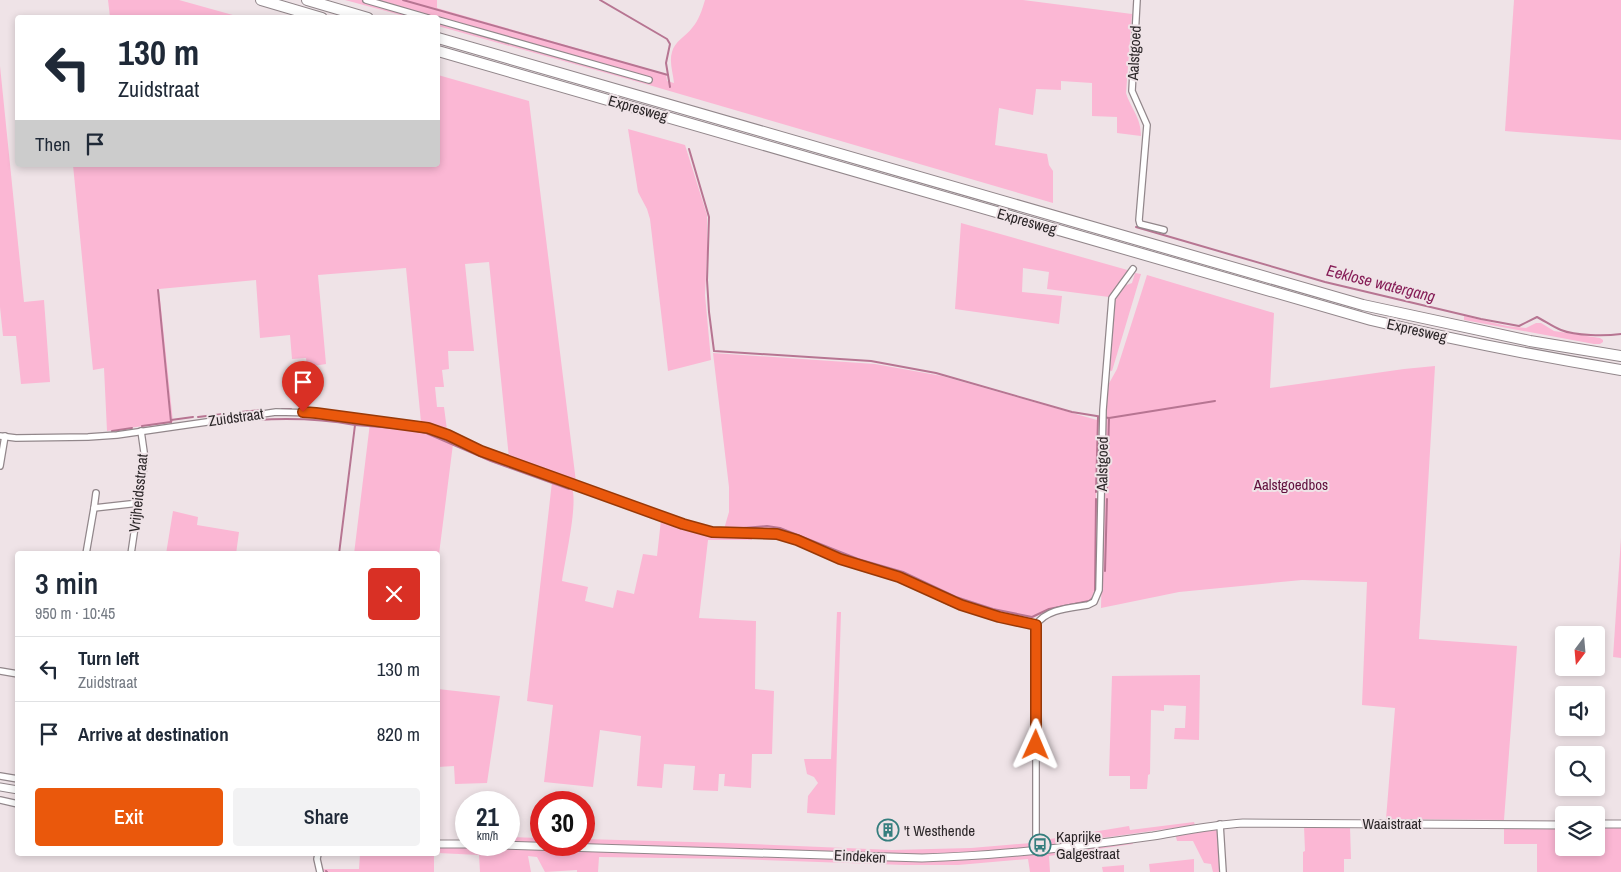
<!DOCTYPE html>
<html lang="en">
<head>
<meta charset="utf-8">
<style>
	body { margin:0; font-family:"Archivo Narrow",sans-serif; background:#f2f2f3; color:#1f2937; height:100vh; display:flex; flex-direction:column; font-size:19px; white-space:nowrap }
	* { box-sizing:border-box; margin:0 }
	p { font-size:16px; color:#747a83 }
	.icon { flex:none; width:28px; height:28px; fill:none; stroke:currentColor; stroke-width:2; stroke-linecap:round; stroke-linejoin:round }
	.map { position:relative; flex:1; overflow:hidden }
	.side { position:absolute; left:15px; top:551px; width:425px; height:305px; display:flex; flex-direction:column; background:#fff; border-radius:5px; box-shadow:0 2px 8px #0003 }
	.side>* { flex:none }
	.hud { position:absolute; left:15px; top:15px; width:425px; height:152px; border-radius:5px; box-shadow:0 2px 8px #0003; background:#fff; color:#1f2937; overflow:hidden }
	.needle { width:32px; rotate:196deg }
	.tools { position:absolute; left:1555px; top:626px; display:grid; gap:10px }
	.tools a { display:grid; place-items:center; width:50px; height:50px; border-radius:5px; background:#fff; box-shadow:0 2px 8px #0003; font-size:25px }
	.speed { position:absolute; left:455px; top:791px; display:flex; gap:10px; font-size:25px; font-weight:700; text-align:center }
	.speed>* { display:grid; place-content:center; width:65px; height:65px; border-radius:50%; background:#fff; box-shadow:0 2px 8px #0003; line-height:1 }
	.speed small { font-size:12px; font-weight:400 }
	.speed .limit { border:8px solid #d22; background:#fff; color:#111 }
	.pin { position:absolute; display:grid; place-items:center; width:42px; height:42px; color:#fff; margin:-51px -21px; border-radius:50% 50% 50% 0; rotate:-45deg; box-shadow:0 0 5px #0007 }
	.pin .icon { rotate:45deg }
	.me { position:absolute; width:55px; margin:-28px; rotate:1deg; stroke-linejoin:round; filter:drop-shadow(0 0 4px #0008) }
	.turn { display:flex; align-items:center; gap:18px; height:105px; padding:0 20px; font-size:22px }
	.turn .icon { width:65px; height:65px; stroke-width:2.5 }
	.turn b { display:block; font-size:35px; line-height:42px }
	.then { display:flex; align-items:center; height:48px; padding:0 20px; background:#0003; gap:10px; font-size:19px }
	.round { display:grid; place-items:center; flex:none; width:52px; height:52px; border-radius:5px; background:#f2f2f3 }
	.head { display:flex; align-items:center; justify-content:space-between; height:85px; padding:0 20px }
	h1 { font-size:30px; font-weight:600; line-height:38px }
	.button { display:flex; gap:10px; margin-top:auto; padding:10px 20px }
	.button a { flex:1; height:58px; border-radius:5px; background:#ea580c; color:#fff; font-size:20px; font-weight:600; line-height:58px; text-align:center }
	.button a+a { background:#f2f2f3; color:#1f2937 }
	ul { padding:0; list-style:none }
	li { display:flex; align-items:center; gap:15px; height:65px; padding:0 20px; border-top:1px solid #e0e1e3 }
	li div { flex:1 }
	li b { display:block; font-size:19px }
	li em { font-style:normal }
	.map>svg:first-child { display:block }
	.green { fill:#fbb7d4 }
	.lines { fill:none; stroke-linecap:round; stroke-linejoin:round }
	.stream { stroke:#b77592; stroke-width:2 }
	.minor-casing { stroke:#92878b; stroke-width:8 }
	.tertiary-casing { stroke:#92878b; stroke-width:9 }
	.trunk-casing { stroke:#92878b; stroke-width:12 }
	.minor { stroke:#fff; stroke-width:5.5 }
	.tertiary { stroke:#fff; stroke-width:7 }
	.trunk { stroke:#fff; stroke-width:10 }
	.route-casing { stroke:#983908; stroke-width:12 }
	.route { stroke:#ea580c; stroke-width:9 }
	.labels { text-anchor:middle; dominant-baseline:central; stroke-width:4; stroke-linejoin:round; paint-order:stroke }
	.street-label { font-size:15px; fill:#2b2628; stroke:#efe3e7 }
	.park-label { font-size:15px; fill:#60103d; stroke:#efe3e7 }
	.poi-label { font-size:15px; fill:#2b2628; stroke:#efe3e7; text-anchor:start }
	.water-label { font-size:16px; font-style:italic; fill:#861d57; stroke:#efe3e7 }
</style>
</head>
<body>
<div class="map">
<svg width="1621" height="872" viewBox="0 0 1621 872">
	<rect width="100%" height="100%" fill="#efe3e7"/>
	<g class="green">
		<path d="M108,0H179L240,17H110Z"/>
		<path d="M345,0H437V8L666,74L667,81L674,83C673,73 669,62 672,52C674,42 686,36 692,28C699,20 702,10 705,0H1023L1132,14L1126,93C1131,109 1141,117 1141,136L1117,133V117L1092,116V83L1061,81V90L1036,89L1033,115L999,108L995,145L1047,154L1049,165L1053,171V203L649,85L438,26V18L408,17Z"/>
		<path d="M1514,0H1621V140L1505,131Z"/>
		<path d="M0,66L24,302L44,300L50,382L21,384L16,336H3L0,307Z"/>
		<path d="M438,75L529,101L576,482L509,458L489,262L465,264L474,351H448L449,369L442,370L444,387H435L437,407H444L447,430L421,422L406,268L318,275L326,364L307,367L306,358L292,359L290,335L260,338L256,280L159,289L173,422L107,431L104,368L93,370L73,165H438Z"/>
		<path d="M628,129L685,145L707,215V253L705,295L711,360L668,371L650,219L647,209L638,192Z"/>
		<path d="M961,223L1131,271L1120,282L1109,297L1047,289L1049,272L1023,268L1022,292L1062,296L1059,324L955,309Z"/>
		<path d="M1135,273L1141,274L1112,371L1107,370L1114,299L1124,286L1132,283Z"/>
		<path d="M1147,275L1274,313L1270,388L1404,369L1435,366L1419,639L1517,646L1504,820L1386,819L1395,708L1362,705L1367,582L1302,580L1179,592L1101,608L1105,411L1107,387L1117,369Z"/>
		<path d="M1464,316L1507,326L1526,328L1536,323H1541L1554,331L1600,338L1603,340V342L1600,344H1594L1464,320Z"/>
		<path d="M713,353L875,364L942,376L1097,420L1095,589L1092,598C1078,607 1060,605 1045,612C1037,615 1035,619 1026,620L967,604L897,572L843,555L792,533L776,529L763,528L724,529L729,512V487Z"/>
		<path d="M370,423L413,428L442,435L489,457L564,484L572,488C578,504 565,560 562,581L588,587L585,601L613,608L617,590L634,594L643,554L657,556L661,520L708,535H752V540H708L699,618L756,621L755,689L774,691L772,754H752L751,788L724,786L725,774H719L718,791L693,790L695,766L664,764L662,788L637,786L641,736L600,730L593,787L544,782L553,705L527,701L552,482L488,461L453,444L438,562V554H354Z"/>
		<path d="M173,511L198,517L197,525L239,532L236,554H166Z"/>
		<path d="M1621,538V658L1613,657Z"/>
		<path d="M837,612H841L835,815L807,813L808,796L818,783L814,777L807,774L804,759H831Z"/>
		<path d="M1200,675L1199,740L1174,739L1175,728H1185L1186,706L1164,705V711L1151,710L1150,774L1148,775L1147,789H1130V776H1109L1112,676Z"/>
		<path d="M438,689L500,696L487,783L455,784L454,766L438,767Z"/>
		<path d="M1194,822L1195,825L1045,846L1039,838L1044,840L1129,826L1130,830Z"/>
		<path d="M1304,826L1350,827L1351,859H1344V872H1303V852L1305,851Z"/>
		<path d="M1596,826H1621V872H1537V844H1504V827H1564V848H1596Z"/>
		<path d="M1218,828L1221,871L1229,872H1213L1211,864L1204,863L1193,841H1177L1175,833Z"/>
		<path d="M509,837L541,838V843L509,842Z"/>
		<path d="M1131,838L1133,844L1049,856L1050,872H1030L1028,859L958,865H904L734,859L599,857L598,872H577V870L545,872L537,857L528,856L531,872H480L479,855L438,853V847L799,856L909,861L1021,855Z"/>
		<path d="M584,839L727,843L892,850L971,848L1031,843L1032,849L988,852L894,855L822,851L584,844Z"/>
		<path d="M360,854H434V872H323L322,869H359Z"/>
		<path d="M1194,859V872H1150L1149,864Z"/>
		<path d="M1124,865V872H1103L1102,867Z"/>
	</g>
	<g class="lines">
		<g class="stream">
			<path d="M403,0L668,75"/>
			<path d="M600,0L667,39L670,44L666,63L670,87"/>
			<path d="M689,149L709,217L707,280L709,312L714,351L871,361L936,373L1072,412L1109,418L1215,401"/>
			<path d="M1136,227L1325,282L1481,319L1519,326L1537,317C1545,321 1553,327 1561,330C1576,336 1605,336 1621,334"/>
			<path d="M158,290L171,422"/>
			<path d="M282,409H291"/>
			<path d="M241,412L260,410"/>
			<path d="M198,417L223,414"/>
			<path d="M171,420L193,417"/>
			<path d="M257,420C290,418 322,419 355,425L339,554"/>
			<path d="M355,425L407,429L426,433L491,461L569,489"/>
			<path d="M142,426L171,422"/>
			<path d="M112,431L132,428"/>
			<path d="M1107,490L1109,418"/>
			<path d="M1096,492L1098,417"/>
			<path d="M732,529L767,526L780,528L858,559L903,572L956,597L993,609L1032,617L1049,609L1089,601L1094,597"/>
			<path d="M1105,571L1107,499"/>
			<path d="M1095,593L1096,499"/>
			<path d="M326,871L327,872"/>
		</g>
		<g class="minor-casing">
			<g id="minor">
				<path d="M366,0L428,18"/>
				<path d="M1137,0L1132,91L1147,125L1139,220L1140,224L1164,230"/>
				<path d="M438,20L649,80"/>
				<path d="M0,436L16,438L88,437L117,435L276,412L316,413L428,427L448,435L481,451L683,524L712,532L777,534L797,540L840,559L899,577L950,602L999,617L1036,625"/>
				<path d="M0,466L5,436"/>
				<path d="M96,493L94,508L139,503"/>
				<path d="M86,554L94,508"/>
				<path d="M131,554L145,459L141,431"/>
				<path d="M1036,625C1046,609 1070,608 1088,605L1094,602L1099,590L1103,410L1112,298L1133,269"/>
				<path d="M0,671L18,674"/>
				<path d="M0,776L18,779"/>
				<path d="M0,800L18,804"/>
				<path d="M1220,824L1223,872"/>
				<path d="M1036,851V625"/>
				<path d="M318,854L317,859L320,872"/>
			</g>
		</g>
		<g class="tertiary-casing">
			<g id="tertiary">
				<path d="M0,787L18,790"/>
				<path d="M1596,824H1621"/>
				<path d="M438,844H466"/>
				<path d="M498,845L922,858C999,856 1076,847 1153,836C1183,831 1212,825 1243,823L1564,825"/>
			</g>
		</g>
		<g class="trunk-casing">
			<g id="trunk">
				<path d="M261,0L322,18"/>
				<path d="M307,0L368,18"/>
				<path d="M438,38L1363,305L1530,341L1621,356"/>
				<path d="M438,51L1371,320C1454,340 1537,356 1621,370"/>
			</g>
		</g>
		<use href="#minor" class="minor"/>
		<use href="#tertiary" class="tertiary"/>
		<use href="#trunk" class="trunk"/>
	</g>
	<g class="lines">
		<g class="route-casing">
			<path id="route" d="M303,412L316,413L428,428L448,435L481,451L683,524L712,532L777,534L797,540L840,559L899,577L961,605L999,617L1036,625V745"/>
		</g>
		<use href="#route" class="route"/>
	</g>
	<defs>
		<g id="building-ring" transform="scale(1.125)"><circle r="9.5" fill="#efe3e7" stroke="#357e7e" stroke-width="1.5"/><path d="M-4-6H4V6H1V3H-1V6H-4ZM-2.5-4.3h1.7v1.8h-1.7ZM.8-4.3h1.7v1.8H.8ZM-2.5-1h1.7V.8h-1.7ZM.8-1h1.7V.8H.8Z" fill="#357e7e"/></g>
		<g id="bus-ring" transform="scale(1.125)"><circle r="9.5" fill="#efe3e7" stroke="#357e7e" stroke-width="1.5"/><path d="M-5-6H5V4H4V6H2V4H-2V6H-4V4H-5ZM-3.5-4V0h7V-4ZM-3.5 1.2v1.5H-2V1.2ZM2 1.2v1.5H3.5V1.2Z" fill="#357e7e"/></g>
	</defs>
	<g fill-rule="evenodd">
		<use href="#building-ring" x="888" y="830"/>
		<use href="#bus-ring" x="1040" y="845"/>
	</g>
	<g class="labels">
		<g class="street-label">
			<text transform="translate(1134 53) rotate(-87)">Aalstgoed</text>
			<text transform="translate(638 108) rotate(16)">Expresweg</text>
			<text transform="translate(1027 221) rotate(16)">Expresweg</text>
			<text transform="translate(1417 330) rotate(13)">Expresweg</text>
			<text transform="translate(236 417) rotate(-8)">Zuidstraat</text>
			<text transform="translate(1102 464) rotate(-89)">Aalstgoed</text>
			<text transform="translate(138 493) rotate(-84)">Vrijheidsstraat</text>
			<text x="1392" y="823">Waaistraat</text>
			<text transform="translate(860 856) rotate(3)">Eindeken</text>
		</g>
		<g class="park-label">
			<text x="1291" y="484">Aalstgoedbos</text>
		</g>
		<g class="poi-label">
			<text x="904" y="830">'t Westhende</text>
			<text x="1056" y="836">Kaprijke<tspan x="1056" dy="17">Galgestraat</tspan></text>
		</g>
		<g class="water-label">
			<text transform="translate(1381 283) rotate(14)">Eeklose watergang</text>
		</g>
	</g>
</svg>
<div class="tools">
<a><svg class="needle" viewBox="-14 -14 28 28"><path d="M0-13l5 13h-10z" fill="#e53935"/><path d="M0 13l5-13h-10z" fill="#747a83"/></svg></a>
<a><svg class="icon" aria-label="sound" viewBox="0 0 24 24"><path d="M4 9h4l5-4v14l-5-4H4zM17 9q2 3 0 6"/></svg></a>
<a><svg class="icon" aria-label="search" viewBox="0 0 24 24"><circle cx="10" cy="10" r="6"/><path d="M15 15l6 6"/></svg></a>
<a><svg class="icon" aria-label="layers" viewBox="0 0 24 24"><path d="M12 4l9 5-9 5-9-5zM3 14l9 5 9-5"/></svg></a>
</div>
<div class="speed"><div>21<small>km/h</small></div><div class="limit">30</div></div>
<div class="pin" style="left:303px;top:412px;background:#d93025"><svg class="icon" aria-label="arrive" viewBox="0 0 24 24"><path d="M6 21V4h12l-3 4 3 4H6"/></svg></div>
<svg class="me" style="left:1036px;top:745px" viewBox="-20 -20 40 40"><path d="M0-17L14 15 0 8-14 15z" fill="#ea580c" stroke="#fff" stroke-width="4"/></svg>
<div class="hud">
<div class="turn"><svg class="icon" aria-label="left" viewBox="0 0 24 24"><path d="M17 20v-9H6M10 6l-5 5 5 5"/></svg><div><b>130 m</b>Zuidstraat</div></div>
<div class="then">Then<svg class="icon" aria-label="arrive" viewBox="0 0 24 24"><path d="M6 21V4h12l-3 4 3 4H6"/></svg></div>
</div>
<section class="side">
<div class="head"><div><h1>3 min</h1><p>950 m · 10:45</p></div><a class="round" style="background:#d93025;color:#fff"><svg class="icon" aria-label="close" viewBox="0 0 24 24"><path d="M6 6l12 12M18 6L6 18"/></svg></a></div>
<ul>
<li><svg class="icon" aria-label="left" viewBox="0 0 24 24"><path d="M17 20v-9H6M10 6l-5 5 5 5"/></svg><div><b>Turn left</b><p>Zuidstraat</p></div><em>130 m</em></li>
<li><svg class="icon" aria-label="arrive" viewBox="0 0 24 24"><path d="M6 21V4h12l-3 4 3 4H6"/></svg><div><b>Arrive at destination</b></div><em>820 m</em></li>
</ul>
<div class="button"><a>Exit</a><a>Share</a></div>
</section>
</div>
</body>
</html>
